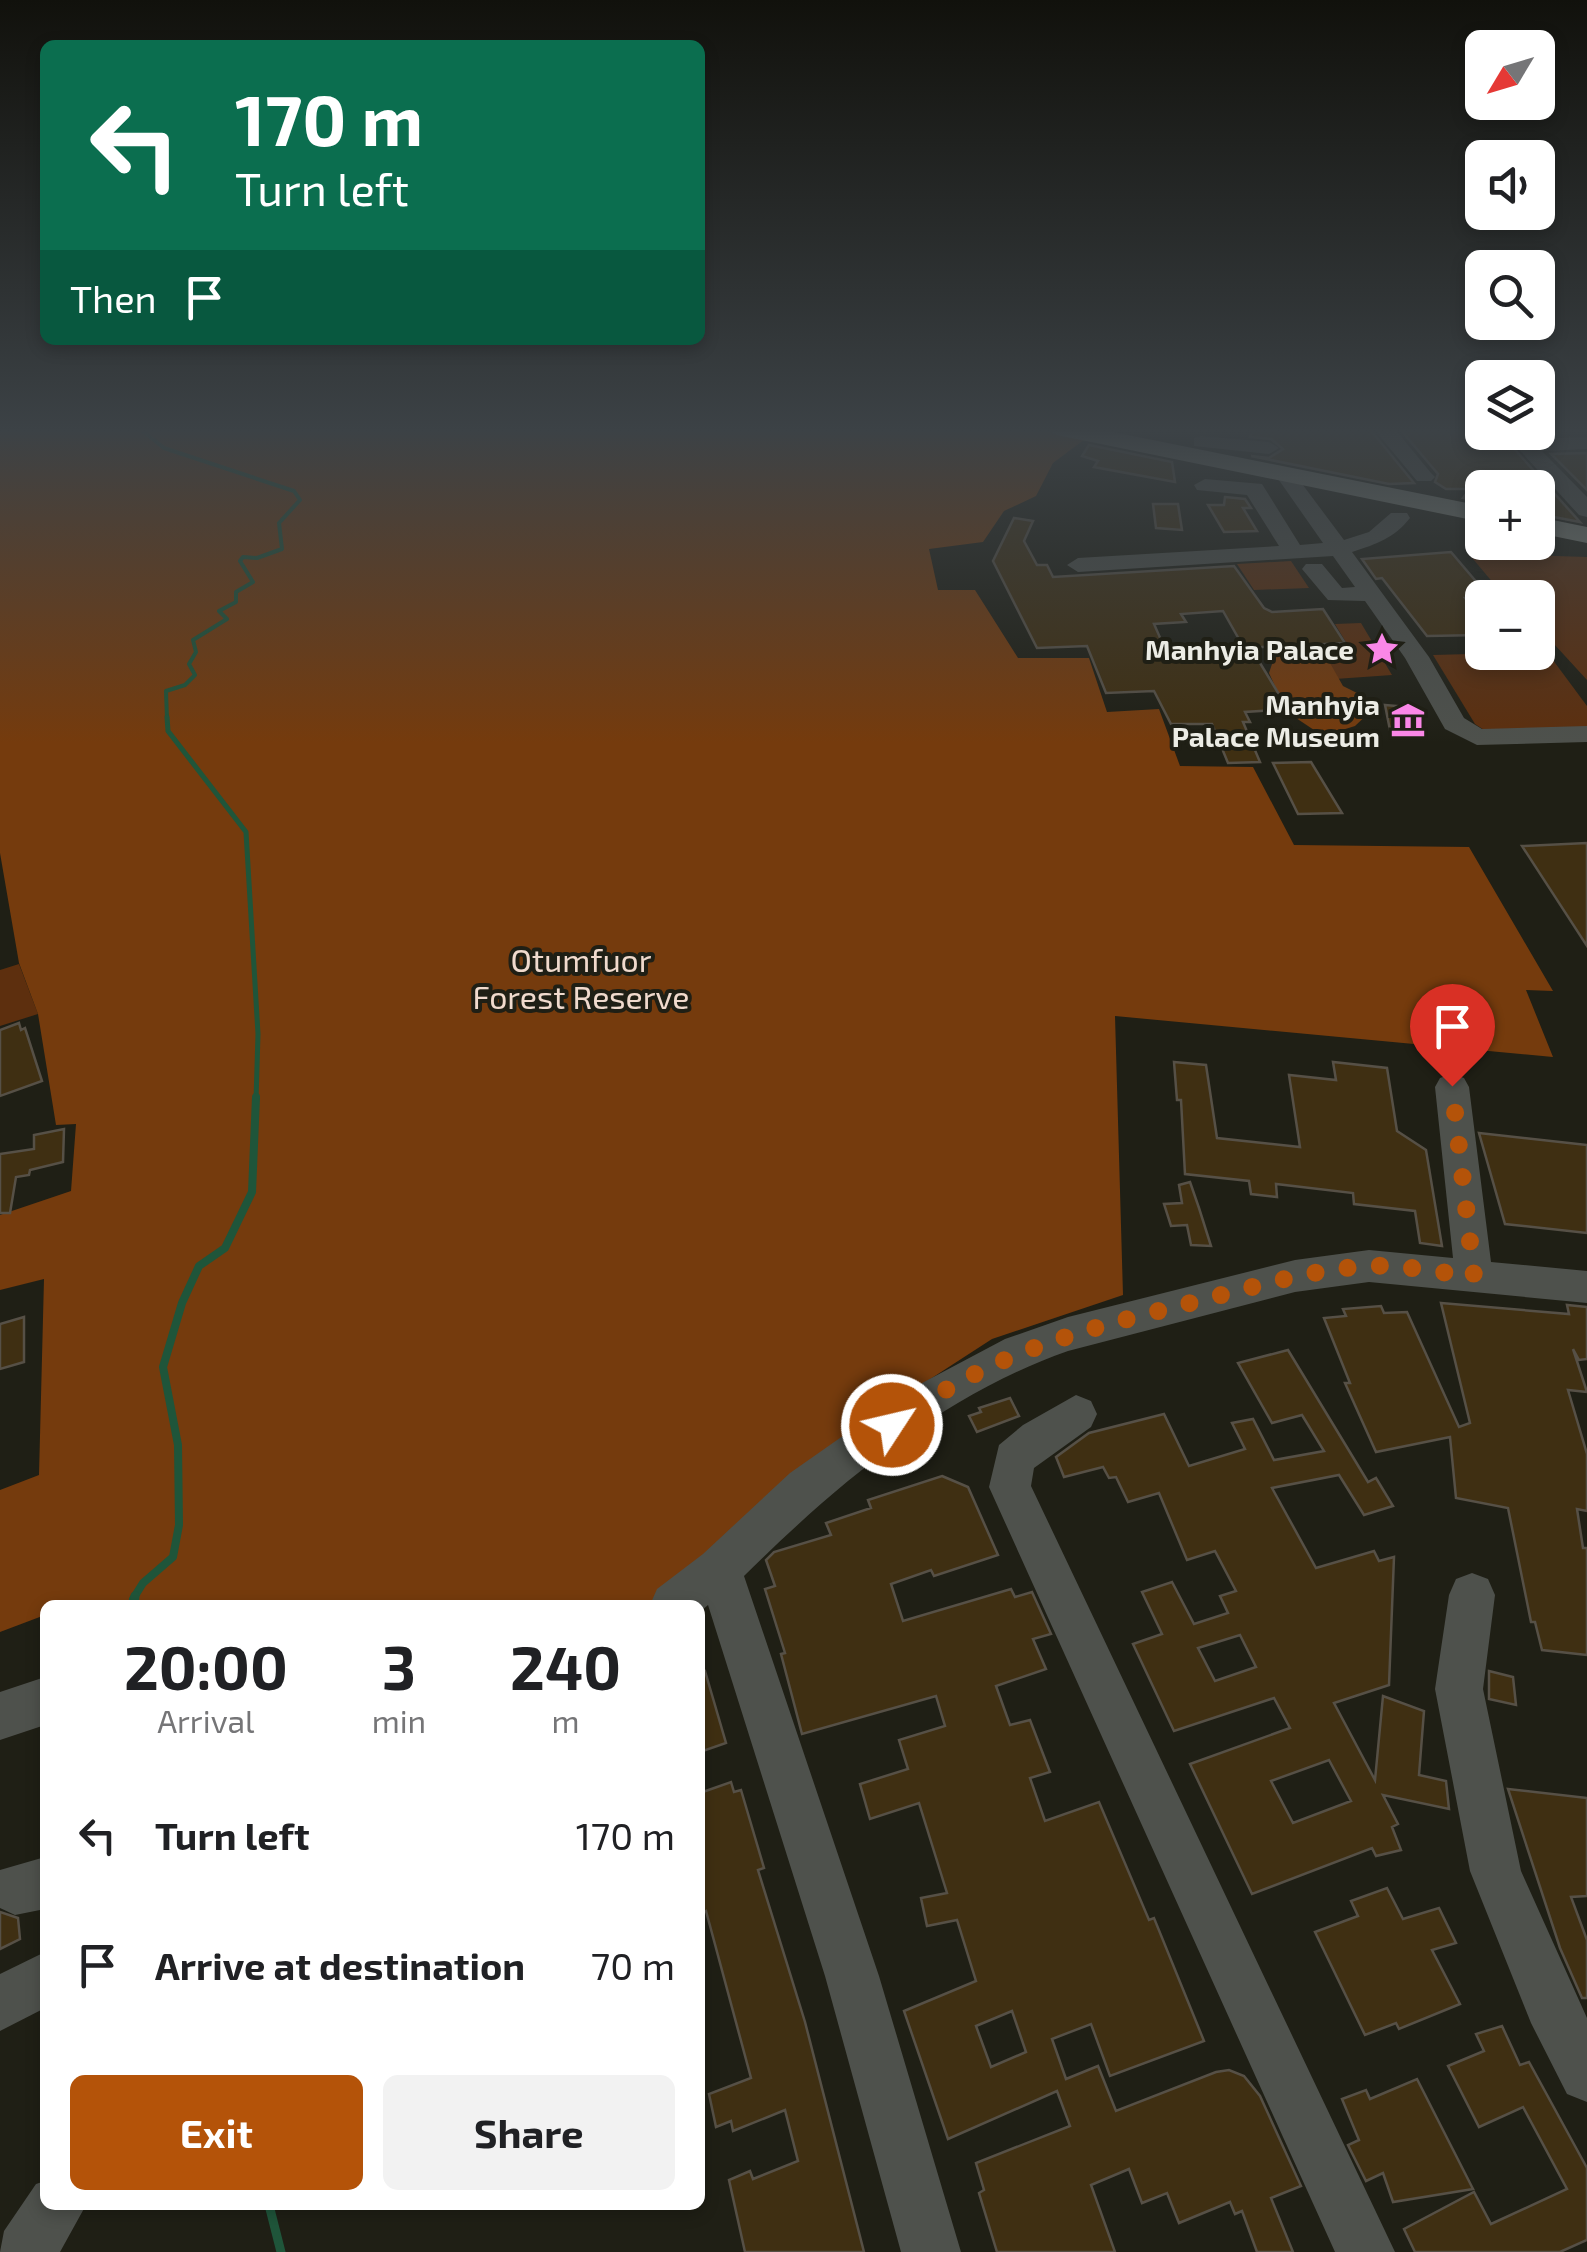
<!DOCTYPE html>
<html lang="en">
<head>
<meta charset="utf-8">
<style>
	body { margin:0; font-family:"Exo 2",sans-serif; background:#f2f2f2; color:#202124; height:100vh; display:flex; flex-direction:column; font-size:38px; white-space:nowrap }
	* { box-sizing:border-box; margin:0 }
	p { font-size:32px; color:#757577 }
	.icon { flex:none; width:55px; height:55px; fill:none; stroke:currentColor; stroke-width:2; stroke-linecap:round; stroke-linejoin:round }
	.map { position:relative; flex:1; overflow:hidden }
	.sheet { position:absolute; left:40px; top:1600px; width:665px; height:610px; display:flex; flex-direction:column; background:#fff; border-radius:15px; box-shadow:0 5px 15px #0003 }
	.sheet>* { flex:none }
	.banner { position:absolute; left:40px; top:40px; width:665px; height:305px; border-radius:15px; box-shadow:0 5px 15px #0003; background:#0b6e4f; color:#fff; overflow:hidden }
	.needle { width:65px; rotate:232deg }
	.fabs { position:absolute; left:1465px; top:30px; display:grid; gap:20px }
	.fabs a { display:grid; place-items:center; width:90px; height:90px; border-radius:15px; background:#fff; box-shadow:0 5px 15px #0003; font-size:50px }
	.pin { position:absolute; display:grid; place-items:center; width:85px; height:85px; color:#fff; margin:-102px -42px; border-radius:50% 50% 50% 0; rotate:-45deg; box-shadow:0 0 10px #0007 }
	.pin .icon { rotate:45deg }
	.me { position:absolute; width:110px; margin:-55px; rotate:55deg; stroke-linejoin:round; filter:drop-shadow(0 0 8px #0008) }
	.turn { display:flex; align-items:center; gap:35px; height:210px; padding:0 30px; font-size:45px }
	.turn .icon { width:130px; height:130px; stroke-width:2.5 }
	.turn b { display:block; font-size:70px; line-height:85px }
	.then { display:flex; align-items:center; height:95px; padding:0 30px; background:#0003; gap:20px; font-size:38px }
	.eta { display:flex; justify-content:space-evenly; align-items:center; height:170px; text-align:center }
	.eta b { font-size:60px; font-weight:700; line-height:70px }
	.cta { display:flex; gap:20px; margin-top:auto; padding:20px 30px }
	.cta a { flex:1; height:115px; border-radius:15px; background:#b45309; color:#fff; font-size:40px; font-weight:700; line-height:115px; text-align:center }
	.cta a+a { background:#f2f2f2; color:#202124 }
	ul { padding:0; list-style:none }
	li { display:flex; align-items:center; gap:30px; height:130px; padding:0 30px }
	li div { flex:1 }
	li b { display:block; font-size:38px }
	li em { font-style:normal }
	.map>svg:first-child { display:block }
	.green { fill:#5d2f0e }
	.forest { fill:#753b0d }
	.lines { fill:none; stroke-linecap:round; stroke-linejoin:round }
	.stream-far3 { stroke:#1f553a; stroke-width:4 }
	.stream-far2 { stroke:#1f553a; stroke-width:5 }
	.stream-far1 { stroke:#1f553a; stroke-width:8 }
	.stream { stroke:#1f553a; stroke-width:9 }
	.building { fill:#3f2f12; stroke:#565046; stroke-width:2.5; fill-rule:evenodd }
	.minor { fill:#4e514c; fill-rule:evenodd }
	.major { fill:#7e837a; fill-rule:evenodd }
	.route { stroke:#b45309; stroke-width:18; stroke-dasharray:0 32.4 }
	.labels { text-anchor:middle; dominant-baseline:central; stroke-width:8; stroke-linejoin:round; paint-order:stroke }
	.far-poi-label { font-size:28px; font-weight:bold; fill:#ecece5; stroke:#1f1f15; text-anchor:end }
	.park-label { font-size:32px; fill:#f0dacd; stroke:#1f1f15 }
</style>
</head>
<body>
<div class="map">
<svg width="1587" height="2252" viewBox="0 0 1587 2252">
	<rect width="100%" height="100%" fill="#1f1f15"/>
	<g class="green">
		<path d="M1468,553L1587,557V680L1543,632L1538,631V598L1505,597Z"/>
		<path d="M1291,561L1309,588L1254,590L1237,564Z"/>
		<path d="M1361,623L1392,675L1335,679L1315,646L1347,644L1335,624Z"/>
		<path d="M1547,652L1587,706V731L1484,730L1475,724L1433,655Z"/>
		<path d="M19,964L38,1014L0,1026V970Z"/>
	</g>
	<g class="forest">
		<path d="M0,428H1029L1085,439L1053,463L1036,496L1004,511L983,542L929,549L938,590H975L1018,658H1089L1107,712L1159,709L1180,766L1253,767L1294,845L1469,847L1553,991L1526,990L1553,1057L1115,1016L1123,1295L992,1339L904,1396L658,1605H45V1615L0,1632V1490L39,1475L44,1279L0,1290V1215L71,1191L76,1124L56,1125L38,1014L19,963L0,853Z"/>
		<path d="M1297,648L1330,663L1343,686L1371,700L1372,710L1355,726L1323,736L1287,712L1269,673L1272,664L1267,655L1268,649Z"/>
	</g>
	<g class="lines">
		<path class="stream-far3" d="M139,428L164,448L294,491L300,500L279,523L282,549L257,558L243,557L240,561L253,582L236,592V602L219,611L227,619L193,640L196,652L189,664L195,675L185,685L166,691L167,719"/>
		<path class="stream-far2" d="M167,717L168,731L246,832L258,1034L256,1100"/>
		<path class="stream-far1" d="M133,1599L143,1583L173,1557L179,1525L178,1445L163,1367L182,1303L199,1266L225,1248L252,1192L256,1097"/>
		<g class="stream">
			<path d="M134,1605L135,1596"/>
			<path d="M269,2205L281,2252"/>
		</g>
	</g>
	<g class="building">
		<path d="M1254,428H1369L1414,483L1389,484L1251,456L1269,458L1283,449L1271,439L1250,437Z"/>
		<path d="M1399,428H1482V432H1499L1580,522L1538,514V488H1482V502L1463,498L1470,489H1446L1435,482L1438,474Z"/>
		<path d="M1089,445L1172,462L1175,482L1094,467L1098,461L1082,456Z"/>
		<path d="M1587,453V490L1551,454Z"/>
		<path d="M1225,497L1245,499L1251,508H1243L1257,531L1224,532L1208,505H1224Z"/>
		<path d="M1153,504H1178L1182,530L1156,528Z"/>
		<path d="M1014,518L1033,521L1024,541L1037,565H1047L1053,577L1234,566L1264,608L1272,612L1323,609L1345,643L1244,648L1223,611L1181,614L1186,622L1154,624L1169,658L1254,653L1280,696L1268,697L1276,710L1245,712L1250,722H1243L1260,762L1228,763L1212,724H1171L1154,691L1106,693L1087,646L1037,648L993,561Z"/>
		<path d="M1451,552L1490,598H1465L1482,622V635L1427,636L1382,578L1376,579L1362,559Z"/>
		<path d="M1385,705L1419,708L1424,733L1390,730Z"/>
		<path d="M1311,762L1342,813L1298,814L1273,763Z"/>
		<path d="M1587,843V946L1522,846Z"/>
		<path d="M19,1023L21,1030L25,1028L42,1081L0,1096V1030Z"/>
		<path d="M1174,1062L1206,1065L1217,1138L1300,1147L1289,1075L1336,1080L1333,1062L1387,1068L1397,1131L1426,1150L1442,1246L1420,1243L1415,1211L1354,1204L1353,1193L1276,1184L1277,1197L1251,1194L1249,1181L1185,1174L1181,1100H1177Z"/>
		<path d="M64,1129L63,1162L30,1170L29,1175L16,1177L10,1213H0V1154L34,1149V1135Z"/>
		<path d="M1479,1133L1587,1145V1233L1505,1224Z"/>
		<path d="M1190,1182L1199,1208L1211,1246L1191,1245L1187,1225L1171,1226L1164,1204L1182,1203L1179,1185Z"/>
		<path d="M1441,1303L1569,1314L1567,1305L1587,1307V1359L1579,1360L1573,1349L1587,1392L1568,1390L1587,1454V1511L1577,1509L1583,1548H1587V1655L1542,1650L1535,1622H1531L1508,1508L1456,1498L1450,1437L1376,1452L1345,1383H1350L1324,1318L1346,1316L1343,1309L1381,1306L1384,1313L1407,1312L1459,1427L1470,1423Z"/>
		<path d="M24,1317V1362L0,1369V1324Z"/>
		<path d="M1288,1350L1368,1482L1376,1478L1393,1506L1364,1515L1339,1475L1272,1488L1316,1568L1374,1551L1379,1561L1394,1557L1389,1685L1334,1703L1375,1780L1383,1696L1424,1711L1419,1775L1446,1781L1449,1809L1383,1795L1398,1824L1392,1827L1401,1850L1376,1856L1372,1848L1252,1894L1190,1764L1290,1728L1274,1698L1174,1731L1133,1644L1162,1634L1142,1592L1172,1582L1194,1624L1228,1613L1220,1596L1236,1591L1215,1551L1187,1560L1159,1493L1128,1502L1116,1477L1109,1478L1103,1467L1064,1477L1056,1457L1089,1433L1164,1414L1189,1466L1245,1449L1232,1423L1253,1419L1274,1460L1324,1451L1302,1415L1272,1423L1238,1363ZM1240,1635L1256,1667L1215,1681L1198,1648ZM1329,1760L1351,1801L1293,1823L1271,1781Z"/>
		<path d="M1010,1398L1019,1416L977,1432L969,1416L981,1412L979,1408Z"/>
		<path d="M942,1476L968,1487L998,1555L934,1576L931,1570L891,1584L903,1621L1011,1589L1015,1597L1032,1592L1051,1634L1033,1639L1046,1669L996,1686L1010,1725L1030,1720L1050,1772L1030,1778L1045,1821L1099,1802L1149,1920L1154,1918L1204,2041L1110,2076L1091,2024L1052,2039L1066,2079L1098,2066L1116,2111L1216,2072L1229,2070L1244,2076L1260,2096L1301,2186L1271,2198L1293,2252H1257L1242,2211L1235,2214L1230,2202L1179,2223L1167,2193L1142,2203L1129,2169L1091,2185L1115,2252H997L979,2193L984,2190L976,2163L1070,2126L1057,2091L948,2139L904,2011L976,1981L957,1920L927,1926L921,1898L947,1893L919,1803L870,1819L860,1784L908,1769L899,1740L945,1726L936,1696L802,1734L781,1654L785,1653L765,1589L775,1586L766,1560L774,1552L831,1535L826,1523L871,1508L868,1500ZM1012,2011L1026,2052L991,2067L976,2026Z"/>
		<path d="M705,1671L726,1743L700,1752V1672Z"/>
		<path d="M1489,1671L1513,1677L1516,1705L1489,1699Z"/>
		<path d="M731,1782L734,1792L741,1790L764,1868L758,1870L805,2022L864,2252H745L729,2180L750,2171L753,2179L798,2161L785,2110L733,2131L731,2121L716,2127L709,2094L751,2078L706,1911L700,1914V1793Z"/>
		<path d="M1508,1789L1587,1798V1896L1571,1897L1587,1940V1998H1582L1560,1948Z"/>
		<path d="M1387,1888L1403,1919L1439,1908L1456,1943L1432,1950L1460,2004L1399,2029L1396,2023L1365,2035L1315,1932L1358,1916L1351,1901Z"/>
		<path d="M0,1912L18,1918L20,1939L0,1949Z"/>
		<path d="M1502,2026L1520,2065L1529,2062L1587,2168V2240L1560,2252H1415L1404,2229L1474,2192L1491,2224L1567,2189L1523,2107L1479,2127L1448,2066L1484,2051L1476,2034Z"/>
		<path d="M1417,2079L1473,2189L1393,2202L1383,2173L1366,2181L1348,2145L1359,2140L1342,2099L1366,2090L1370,2099Z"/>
	</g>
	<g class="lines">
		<g class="minor">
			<path d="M1373,428H1394L1431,473L1435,477L1431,481H1417Z"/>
			<path d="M1503,432H1525L1531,439L1587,437V449L1542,451L1587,497V517L1579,515Z"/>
			<path d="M1201,436L1269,442L1279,448L1269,454L1194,446V438Z"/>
			<path d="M1284,467L1291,469L1344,540L1369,532L1391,513H1407L1410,518C1394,538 1377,544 1352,552L1429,657L1464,718L1482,729L1587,726V742L1477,745L1445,729L1405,658L1365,601L1328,600L1302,569L1306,564H1322L1342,588L1355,587L1333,556L1078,572L1067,565L1078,558L1279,546L1247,495L1197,490L1194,485L1205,479L1262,484L1300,545L1323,543L1274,473Z"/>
			<path d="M1452,1074L1464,1078L1469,1087L1491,1262L1587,1271V1303L1369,1282L1295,1292L1068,1351C943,1395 837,1484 744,1576L879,1976L961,2252H901L825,1976L708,1605L700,1612V1605H650L657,1589L703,1554L790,1473L907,1391L1005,1339L1068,1317L1295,1260L1369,1250L1453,1258L1435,1087L1440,1078Z"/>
			<path d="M1076,1395L1091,1401L1097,1414L1091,1427L1034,1468L1031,1486L1395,2252H1335L989,1487L999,1445L1023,1425Z"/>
			<path d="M1472,1573L1488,1579L1495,1595L1483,1689L1521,1871L1587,2018V2102L1567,2094L1531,2023L1470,1871L1435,1689L1449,1595L1456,1579Z"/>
			<path d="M45,1677V1725L0,1740V1692Z"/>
			<path d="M45,1857V1909L15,1915L0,1908V1870Z"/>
			<path d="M45,1952V2008L0,2031V1974Z"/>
			<path d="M45,2181V2205H86L60,2252H0L4,2231L36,2184Z"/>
		</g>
		<g class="major">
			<path d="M1045,428H1093L1482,506V522L1057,435Z"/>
			<path d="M1538,517L1587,527V543L1538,533Z"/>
		</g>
	</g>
	<linearGradient id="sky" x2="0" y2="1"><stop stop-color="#11110c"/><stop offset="0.58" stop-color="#3c4246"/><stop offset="1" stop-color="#3c4246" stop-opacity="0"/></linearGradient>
	<rect width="1587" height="743" fill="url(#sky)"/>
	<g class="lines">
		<path class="route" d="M892,1425C997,1349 1080,1331 1202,1300C1256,1286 1311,1270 1367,1266C1401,1264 1439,1273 1474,1276L1452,1086"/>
	</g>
	<defs>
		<g id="sight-bare" transform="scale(2.7)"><path d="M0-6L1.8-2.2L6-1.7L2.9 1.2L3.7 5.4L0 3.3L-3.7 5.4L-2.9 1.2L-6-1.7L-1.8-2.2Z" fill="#fa87e7" stroke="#1f1f15" stroke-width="2.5" paint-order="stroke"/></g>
		<g id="museum-bare" transform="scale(2.7)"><path d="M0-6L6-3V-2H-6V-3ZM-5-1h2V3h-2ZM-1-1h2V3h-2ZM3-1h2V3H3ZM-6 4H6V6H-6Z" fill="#fa87e7" stroke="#1f1f15" stroke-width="2.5" paint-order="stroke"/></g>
	</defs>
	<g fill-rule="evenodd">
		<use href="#sight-bare" x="1382" y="649"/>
		<use href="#museum-bare" x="1408" y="720"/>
	</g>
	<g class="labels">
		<g class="far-poi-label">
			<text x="1354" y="649">Manhyia Palace</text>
			<text x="1380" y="704">Manhyia<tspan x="1380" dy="32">Palace Museum</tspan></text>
		</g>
		<g class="park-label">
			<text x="581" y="959">Otumfuor<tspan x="581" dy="37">Forest Reserve</tspan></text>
		</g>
	</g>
</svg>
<div class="fabs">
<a><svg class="needle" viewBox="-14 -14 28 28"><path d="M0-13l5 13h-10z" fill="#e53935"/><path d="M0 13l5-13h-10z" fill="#757577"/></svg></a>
<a><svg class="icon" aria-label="sound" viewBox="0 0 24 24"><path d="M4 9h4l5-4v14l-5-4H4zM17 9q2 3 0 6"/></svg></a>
<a><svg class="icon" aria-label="search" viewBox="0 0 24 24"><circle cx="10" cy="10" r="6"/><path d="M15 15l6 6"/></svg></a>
<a><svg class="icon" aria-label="layers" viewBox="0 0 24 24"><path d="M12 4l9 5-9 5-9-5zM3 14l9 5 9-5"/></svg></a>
<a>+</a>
<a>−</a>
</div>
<div class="pin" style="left:1452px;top:1086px;background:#d93025"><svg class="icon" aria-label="arrive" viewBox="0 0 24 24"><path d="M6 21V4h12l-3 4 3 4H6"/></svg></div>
<svg class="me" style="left:892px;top:1425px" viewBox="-20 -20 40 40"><circle r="17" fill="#b45309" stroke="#fff" stroke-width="3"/><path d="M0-11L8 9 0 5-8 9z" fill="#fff"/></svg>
<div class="banner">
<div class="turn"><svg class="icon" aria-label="left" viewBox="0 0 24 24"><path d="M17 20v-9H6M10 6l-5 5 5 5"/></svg><div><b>170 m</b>Turn left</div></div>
<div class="then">Then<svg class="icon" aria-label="arrive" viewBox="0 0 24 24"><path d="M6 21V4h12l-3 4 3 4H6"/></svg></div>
</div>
<section class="sheet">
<div class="eta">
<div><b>20:00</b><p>Arrival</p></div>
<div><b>3</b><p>min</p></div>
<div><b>240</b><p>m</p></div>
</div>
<ul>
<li><svg class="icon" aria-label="left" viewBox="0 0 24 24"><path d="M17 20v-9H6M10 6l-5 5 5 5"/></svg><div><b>Turn left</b></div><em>170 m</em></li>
<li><svg class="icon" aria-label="arrive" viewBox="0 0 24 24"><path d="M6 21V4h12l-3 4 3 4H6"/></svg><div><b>Arrive at destination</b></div><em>70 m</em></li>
</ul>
<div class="cta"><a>Exit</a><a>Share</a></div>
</section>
</div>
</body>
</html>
